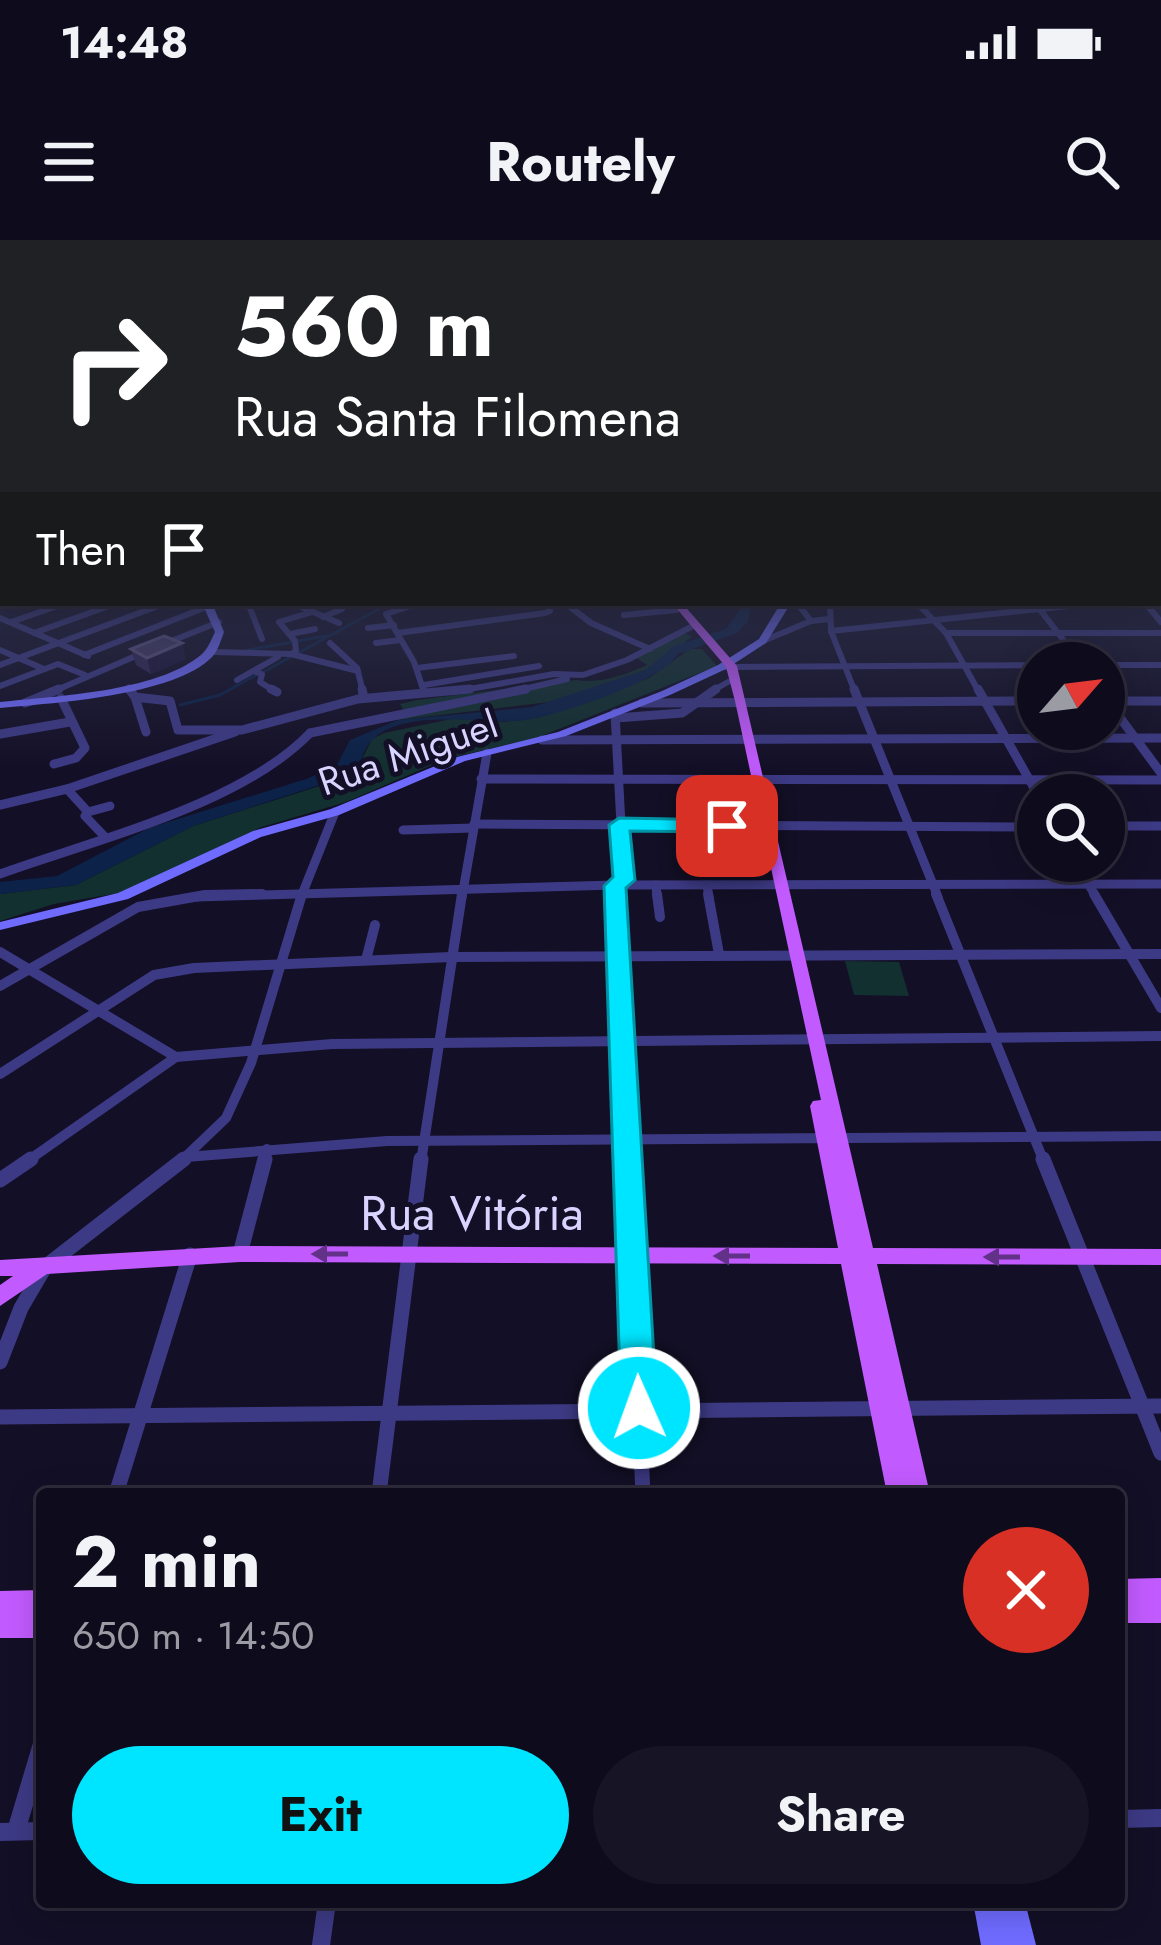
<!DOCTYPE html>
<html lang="en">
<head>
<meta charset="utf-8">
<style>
	body { margin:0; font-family:Jost,sans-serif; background:#171425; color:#f1f3f6; height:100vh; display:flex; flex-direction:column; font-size:45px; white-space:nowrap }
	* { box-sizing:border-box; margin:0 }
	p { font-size:39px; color:#9b9ba3 }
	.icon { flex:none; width:66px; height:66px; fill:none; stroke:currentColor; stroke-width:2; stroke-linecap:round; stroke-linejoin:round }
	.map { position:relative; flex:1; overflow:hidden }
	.drawer { position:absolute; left:36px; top:1248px; width:1089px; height:420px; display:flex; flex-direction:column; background:#0e0b1c; border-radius:12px; box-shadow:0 6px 30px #0003,0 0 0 3px #2e2b3b }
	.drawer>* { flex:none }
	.hud { position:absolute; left:0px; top:0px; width:1161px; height:366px; box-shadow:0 6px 30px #0003,0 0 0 3px #2e2b3b; background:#202124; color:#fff; overflow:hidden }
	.needle { width:78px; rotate:62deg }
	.buttons { position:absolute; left:1017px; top:402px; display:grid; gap:24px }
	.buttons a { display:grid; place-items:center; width:108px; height:108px; border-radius:50%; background:#0e0b1c; box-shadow:0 6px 30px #0003,0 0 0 3px #2e2b3b; font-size:60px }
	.pin { position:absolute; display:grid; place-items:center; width:102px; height:102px; color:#fff; margin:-51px; border-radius:24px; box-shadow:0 6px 18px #0006 }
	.me { position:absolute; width:132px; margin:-66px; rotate:358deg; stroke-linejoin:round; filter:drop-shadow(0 0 9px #0008) }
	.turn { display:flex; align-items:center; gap:42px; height:252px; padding:0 36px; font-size:54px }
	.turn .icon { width:156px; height:156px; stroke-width:2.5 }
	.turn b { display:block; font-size:84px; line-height:102px }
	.then { display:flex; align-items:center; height:114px; padding:0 36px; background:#0003; gap:24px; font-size:45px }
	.round { display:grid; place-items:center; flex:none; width:126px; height:126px; border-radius:63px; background:#171425 }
	.head { display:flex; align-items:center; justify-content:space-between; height:204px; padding:0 36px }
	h1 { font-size:72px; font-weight:700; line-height:90px }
	.cta { display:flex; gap:24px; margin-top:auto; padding:24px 36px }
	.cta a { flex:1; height:138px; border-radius:72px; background:#00e5ff; color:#111; font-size:48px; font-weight:700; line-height:138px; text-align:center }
	.cta a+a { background:#171425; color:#f1f3f6 }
	.status { display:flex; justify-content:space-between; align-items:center; height:84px; padding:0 60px; background:#0e0b1c; direction:ltr }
	.status svg { height:33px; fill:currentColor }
	header { display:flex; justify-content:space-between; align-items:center; height:156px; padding:0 36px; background:#0e0b1c; font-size:54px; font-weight:700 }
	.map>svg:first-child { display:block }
	.green { fill:#12302f }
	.water { fill:#0c2248 }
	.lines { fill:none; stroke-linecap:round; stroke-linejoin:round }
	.stream { stroke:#0c2248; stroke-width:3 }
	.street-far4 { stroke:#3d3a85; stroke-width:6 }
	.street-far3 { stroke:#3d3a85; stroke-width:9 }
	.street-far2 { stroke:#3d3a85; stroke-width:10 }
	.street-far1 { stroke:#3d3a85; stroke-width:15 }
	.street { stroke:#3d3a85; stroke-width:18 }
	.secondary { fill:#6f6bff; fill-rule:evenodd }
	.primary { fill:#c25bff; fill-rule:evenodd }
	.wall { fill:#312854 }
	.shaded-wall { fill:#1d163a }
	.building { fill:#433a66; stroke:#5a527e; stroke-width:3 }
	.oneway { fill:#623188 }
	.route { fill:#00e5ff; stroke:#0095a6; stroke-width:3 }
	.labels { text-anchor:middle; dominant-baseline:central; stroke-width:10; stroke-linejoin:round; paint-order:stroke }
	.far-street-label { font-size:39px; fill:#d9d4ff; stroke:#130f26 }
	.street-label { font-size:48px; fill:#d9d4ff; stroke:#130f26 }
</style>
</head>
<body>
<div class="status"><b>14:48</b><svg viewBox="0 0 49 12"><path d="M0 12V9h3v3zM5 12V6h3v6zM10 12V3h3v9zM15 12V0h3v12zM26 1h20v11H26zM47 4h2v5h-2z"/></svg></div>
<header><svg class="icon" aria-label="menu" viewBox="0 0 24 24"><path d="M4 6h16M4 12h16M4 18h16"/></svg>Routely<svg class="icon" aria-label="search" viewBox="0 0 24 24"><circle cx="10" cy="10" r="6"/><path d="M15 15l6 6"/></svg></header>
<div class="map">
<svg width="1161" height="1705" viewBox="0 0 1161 1705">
	<rect width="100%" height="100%" fill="#130f26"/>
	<g class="green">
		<path d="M681,391L692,397L646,430L549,462L398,480L403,469L400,464L417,460L576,440C601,444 624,435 647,425L634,416Z"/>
		<path d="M690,409H702L717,426L539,497L446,519L346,562L262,587L119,653L54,664L0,681V654L76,645L193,586L354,535L372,499L384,493L461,477L505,482L540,477L649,438Z"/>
		<path d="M845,721L899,722L909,756L854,755Z"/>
	</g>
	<path class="water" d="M739,363H751L748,381L737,393L678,414C662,441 559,475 526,480C485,486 405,466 371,501C363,510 361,524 354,534L193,586L76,645L0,654V642L57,636L149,588L309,538L338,523L350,500L398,480L532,467L646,430L674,406L726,389L740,370Z"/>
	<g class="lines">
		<g class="stream">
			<path d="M248,410L326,396"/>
			<path d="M265,431L390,363"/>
			<path d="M180,465L220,455L256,435"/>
		</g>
		<g class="street-far4">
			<path d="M248,363L262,399"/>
			<path d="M292,363L339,383"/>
			<path d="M419,363L386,374L414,422L424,452"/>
			<path d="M565,363L591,383L650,409"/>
			<path d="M797,363L811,381"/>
			<path d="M830,363L831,391L855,452"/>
			<path d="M917,363L946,393L979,452"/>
			<path d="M0,365L16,363"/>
			<path d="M1147,365L1161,382"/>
			<path d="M922,367L971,363"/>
			<path d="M1038,367L1081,423"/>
			<path d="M624,375L676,370"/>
			<path d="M323,377L342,369L334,365L338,363"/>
			<path d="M0,378L88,416"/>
			<path d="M11,382L66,363"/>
			<path d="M368,388L394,385"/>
			<path d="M831,391L1078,365H1161"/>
			<path d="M34,393L117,363"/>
			<path d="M398,393L545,373L550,371L547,363"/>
			<path d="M946,393H1161"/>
			<path d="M290,394L315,389"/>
			<path d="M763,401L811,381L829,379"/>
			<path d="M330,403L357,428L363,452"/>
			<path d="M376,403L401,400"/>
			<path d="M164,404L219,382"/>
			<path d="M0,410L44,429"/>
			<path d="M213,412L291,414L358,431"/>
			<path d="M291,414L296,411L295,401L279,382L309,373"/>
			<path d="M84,415L204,368"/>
			<path d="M0,425L166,363"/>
			<path d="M1104,425H1161"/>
			<path d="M722,427L1038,425"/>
			<path d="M417,428L514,416"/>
			<path d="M256,432L262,434L260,442L276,452"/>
			<path d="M237,440L278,417"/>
			<path d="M424,445L539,426"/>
			<path d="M0,446L58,424L85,435"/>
			<path d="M52,452L145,412"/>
			<path d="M453,452L554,434L583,435L627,420L691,387"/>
			<path d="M511,452L567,439"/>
			<path d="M710,452L728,442"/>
		</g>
		<g class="street-far3">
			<path d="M129,449L135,457L170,461L178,490H242L358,459L470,449"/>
			<path d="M271,449L277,452"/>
			<path d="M362,449L364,458"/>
			<path d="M854,449L938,657"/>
			<path d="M978,449L1038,555"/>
			<path d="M1104,456L1161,533"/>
			<path d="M135,457L146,492"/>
			<path d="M1104,461H1161"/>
			<path d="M25,463L59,449"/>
			<path d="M642,463L1038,461"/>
			<path d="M615,473L624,640L615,645V657"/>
			<path d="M616,478L682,473L716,449"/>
			<path d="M310,493L526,449"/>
			<path d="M0,494L70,482"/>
			<path d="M542,500L1161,498"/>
			<path d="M54,524L76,518L85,508L61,458"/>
			<path d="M481,539L1161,540"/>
			<path d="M67,549L88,572L110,566"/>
			<path d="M0,565L67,549L235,492"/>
			<path d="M88,572L85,576L105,597"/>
			<path d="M474,584L1038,587"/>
			<path d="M1104,586H1161"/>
			<path d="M403,590L473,588"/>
			<path d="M1075,621L1096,657"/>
			<path d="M0,634C94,600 241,565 310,493"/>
			<path d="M656,645L657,657"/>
			<path d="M707,645L709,657"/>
			<path d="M196,657L615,645L1161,644"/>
			<path d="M301,657L335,572"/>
			<path d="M462,657L487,513"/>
		</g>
		<g class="street-far2">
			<path d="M615,654L627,922"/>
			<path d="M657,654L660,677"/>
			<path d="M708,654L719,714"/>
			<path d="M936,654L1044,922"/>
			<path d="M1094,654L1161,768"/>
			<path d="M0,712L176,817"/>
			<path d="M366,720L375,685"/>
			<path d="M0,746L138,667L205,655L262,654"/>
			<path d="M0,834L154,735L194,728L451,717L1161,714"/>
			<path d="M186,917L387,901L1161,896"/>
			<path d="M26,922L176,817L332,804L1161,796"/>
			<path d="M180,922L226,878L251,823L302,654"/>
			<path d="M264,922L267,909"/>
			<path d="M421,922L462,654"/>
		</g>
		<g class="street-far1">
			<path d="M627,919L643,1254"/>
			<path d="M1043,919L1161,1213"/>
			<path d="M0,940L31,919"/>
			<path d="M240,1014L265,919"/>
			<path d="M0,1122L21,1068L45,1027L184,919"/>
			<path d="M0,1177L1161,1166"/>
			<path d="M116,1254L190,1015"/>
			<path d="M379,1254L421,919"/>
		</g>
		<g class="street">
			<path d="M1119,1579L1161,1578"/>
			<path d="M16,1591L42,1504"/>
			<path d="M0,1592L42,1591"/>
			<path d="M321,1705L327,1662"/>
		</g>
		<g class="secondary">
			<path d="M202,363H212L224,392C221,400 218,411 212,417C174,456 53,463 0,468V462C56,456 156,452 201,415C208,409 211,400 215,392Z"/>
			<path d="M781,363H791L766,403L726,429L670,455L566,496L465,521L339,575L261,597L128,659L0,690V682L118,653L253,591L331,569L457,517L558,492L662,451L718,425L759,399Z"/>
			<path d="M973,1662H1025L1036,1705H981Z"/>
		</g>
		<g class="primary">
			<path d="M1158,301L1161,302V309L1158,308Z"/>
			<path d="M672,363H682L737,426L873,1008L1161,1009V1025L877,1024L930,1254H887L841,1024L240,1022L47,1034L0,1066V1045L13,1036H0V1020L240,1006L838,1008L810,866L813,861L821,860L735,461L726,427Z"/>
			<path d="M1161,1338V1383H1119V1339Z"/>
			<path d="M42,1350V1398H0V1351Z"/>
		</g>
	</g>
	<path class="wall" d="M131,409L186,419L151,434L136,425Z"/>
	<path class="shaded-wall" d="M182,403L186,419L151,434L147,418Z"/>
	<path class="building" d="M164,396L182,403L147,418L131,409Z"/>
	<defs><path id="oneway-solid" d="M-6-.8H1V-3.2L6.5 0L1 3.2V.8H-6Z" transform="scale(3)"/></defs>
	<g class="oneway">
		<use href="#oneway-solid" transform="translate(330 1014) rotate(-180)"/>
		<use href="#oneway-solid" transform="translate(732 1016) rotate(-180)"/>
		<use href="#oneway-solid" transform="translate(1002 1017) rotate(-180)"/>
	</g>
	<linearGradient id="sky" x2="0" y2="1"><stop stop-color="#0a0815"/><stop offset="0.55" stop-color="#333752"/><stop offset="1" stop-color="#333752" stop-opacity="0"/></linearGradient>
	<rect width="1161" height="530" fill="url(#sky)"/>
	<path class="route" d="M619,578L727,580L737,586L727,592L630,591L635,640L626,648L657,1168L651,1179L639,1183L627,1179L621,1168L604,646L613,637L609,585Z"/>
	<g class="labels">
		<g class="far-street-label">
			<text transform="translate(408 513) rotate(-19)">Rua Miguel</text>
		</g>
		<g class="street-label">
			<text x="472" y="973">Rua Vitória</text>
		</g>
	</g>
</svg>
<div class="buttons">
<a><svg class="needle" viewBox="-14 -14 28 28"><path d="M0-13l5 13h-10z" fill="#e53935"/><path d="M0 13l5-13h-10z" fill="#9b9ba3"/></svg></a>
<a><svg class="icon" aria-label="search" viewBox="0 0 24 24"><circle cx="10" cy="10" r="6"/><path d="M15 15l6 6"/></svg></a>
</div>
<div class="pin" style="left:727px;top:586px;background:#d93025"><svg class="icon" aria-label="arrive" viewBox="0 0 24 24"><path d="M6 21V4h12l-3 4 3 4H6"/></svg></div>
<svg class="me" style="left:639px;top:1168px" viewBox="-20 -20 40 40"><circle r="17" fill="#00e5ff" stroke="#fff" stroke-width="3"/><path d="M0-11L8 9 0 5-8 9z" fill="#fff"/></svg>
<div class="hud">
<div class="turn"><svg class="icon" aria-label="right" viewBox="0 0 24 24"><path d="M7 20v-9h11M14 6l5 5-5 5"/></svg><div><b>560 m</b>Rua Santa Filomena</div></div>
<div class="then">Then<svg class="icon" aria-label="arrive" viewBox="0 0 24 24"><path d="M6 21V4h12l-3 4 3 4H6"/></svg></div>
</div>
<section class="drawer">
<div class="head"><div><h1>2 min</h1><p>650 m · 14:50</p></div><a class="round" style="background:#d93025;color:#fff"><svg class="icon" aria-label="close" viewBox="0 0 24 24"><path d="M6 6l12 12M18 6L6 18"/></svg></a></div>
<div class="cta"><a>Exit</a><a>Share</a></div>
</section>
</div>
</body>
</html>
